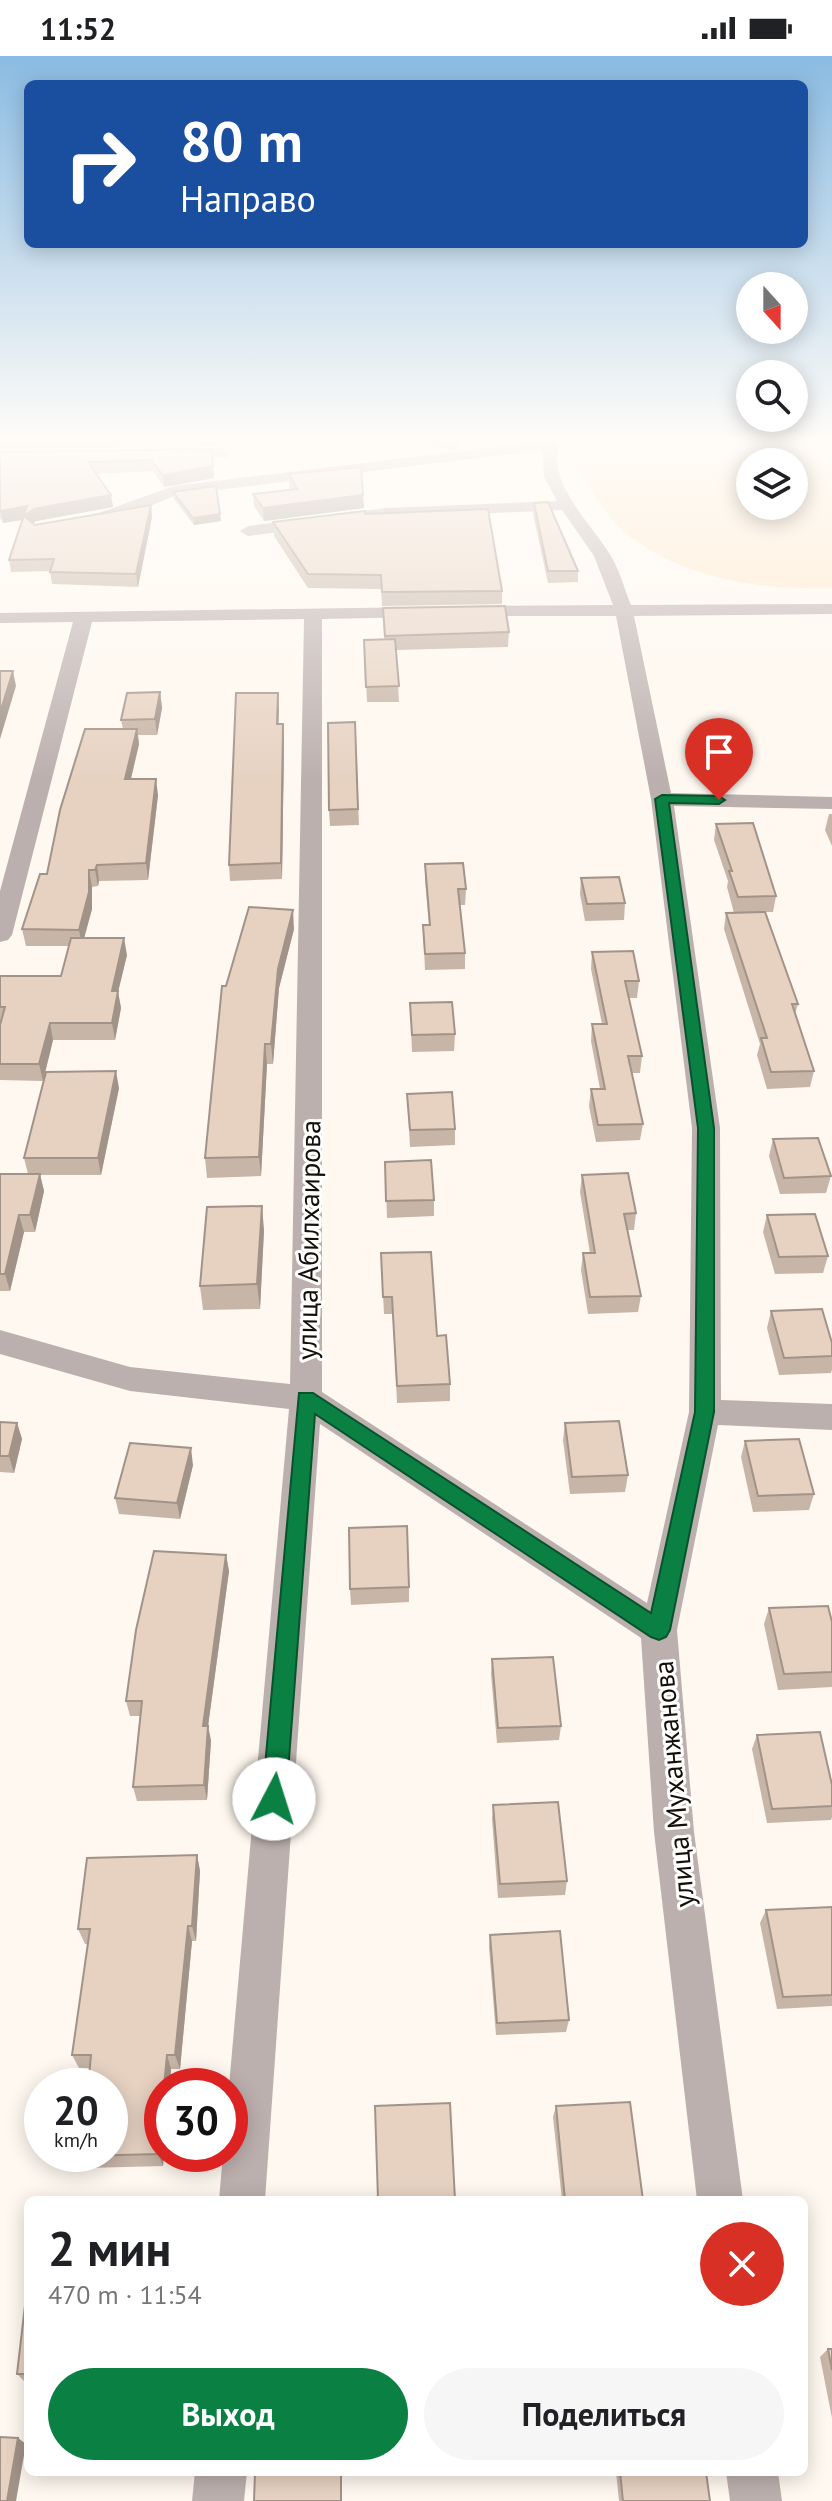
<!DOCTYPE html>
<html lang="ru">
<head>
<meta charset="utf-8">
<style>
	body { margin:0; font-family:"PT Sans",sans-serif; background:#f6f6f6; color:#202124; height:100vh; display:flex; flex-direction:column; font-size:30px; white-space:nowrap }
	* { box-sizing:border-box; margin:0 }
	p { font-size:26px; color:#757577 }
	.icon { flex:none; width:44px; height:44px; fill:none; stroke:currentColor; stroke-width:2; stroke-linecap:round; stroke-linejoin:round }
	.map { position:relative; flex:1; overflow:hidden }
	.sheet { position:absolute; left:24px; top:2140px; width:784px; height:280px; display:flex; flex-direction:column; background:#fff; border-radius:12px; box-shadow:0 4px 20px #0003 }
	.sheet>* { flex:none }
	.top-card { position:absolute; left:24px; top:24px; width:784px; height:168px; border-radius:12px; box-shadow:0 4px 20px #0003; background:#1a4fa0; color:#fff; overflow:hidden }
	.needle { width:52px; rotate:159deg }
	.buttons { position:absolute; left:736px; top:216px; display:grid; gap:16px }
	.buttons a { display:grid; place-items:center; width:72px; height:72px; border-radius:50%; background:#fff; box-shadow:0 4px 20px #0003; font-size:40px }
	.speed { position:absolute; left:24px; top:2012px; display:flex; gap:16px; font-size:40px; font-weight:700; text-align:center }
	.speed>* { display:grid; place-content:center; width:104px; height:104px; border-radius:50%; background:#fff; box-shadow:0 4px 20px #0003; line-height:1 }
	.speed small { font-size:20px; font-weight:400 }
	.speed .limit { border:12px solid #d22; background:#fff; color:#111 }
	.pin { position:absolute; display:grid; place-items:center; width:68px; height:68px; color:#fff; margin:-82px -34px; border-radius:50% 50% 50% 0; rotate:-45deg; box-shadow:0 0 8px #0007 }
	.pin .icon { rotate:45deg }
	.me { position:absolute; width:88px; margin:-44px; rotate:5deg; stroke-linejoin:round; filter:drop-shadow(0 0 6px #0008) }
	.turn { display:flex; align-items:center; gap:28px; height:168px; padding:0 24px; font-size:36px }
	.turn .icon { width:104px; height:104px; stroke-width:2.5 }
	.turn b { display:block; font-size:56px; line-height:68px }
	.round { display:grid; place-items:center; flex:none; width:84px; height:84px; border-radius:42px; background:#f6f6f6 }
	.head { display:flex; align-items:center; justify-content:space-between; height:136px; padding:0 24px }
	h1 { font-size:48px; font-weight:700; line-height:60px }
	.primary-button { display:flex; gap:16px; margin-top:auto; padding:16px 24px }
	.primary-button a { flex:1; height:92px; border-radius:48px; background:#0b8043; color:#fff; font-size:32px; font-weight:700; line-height:92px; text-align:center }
	.primary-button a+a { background:#f6f6f6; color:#202124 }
	.status { display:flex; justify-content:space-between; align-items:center; height:56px; padding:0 40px; background:#fff; direction:ltr }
	.status svg { height:22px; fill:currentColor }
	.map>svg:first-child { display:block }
	.green { fill:#fee6c7; fill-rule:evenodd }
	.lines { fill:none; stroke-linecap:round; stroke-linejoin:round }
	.street { fill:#bcb0ae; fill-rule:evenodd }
	.wall { fill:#c7b5a7 }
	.shaded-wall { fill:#a29388 }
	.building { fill:#e7d2c2; stroke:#a29388; stroke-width:2 }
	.route { fill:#0b8043; stroke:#07532c; stroke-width:2 }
	.labels { text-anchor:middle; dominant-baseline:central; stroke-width:6; stroke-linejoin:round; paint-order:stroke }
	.street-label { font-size:28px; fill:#140f08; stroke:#fff }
</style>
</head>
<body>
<div class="status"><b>11:52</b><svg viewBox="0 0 49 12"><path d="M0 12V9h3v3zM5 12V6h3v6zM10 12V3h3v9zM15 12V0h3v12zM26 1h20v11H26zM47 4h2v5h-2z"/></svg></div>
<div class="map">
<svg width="832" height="2445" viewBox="0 0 832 2445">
	<rect width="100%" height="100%" fill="#fff8f0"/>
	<path class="green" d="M589,381H832V532C760,534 682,523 624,476C605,460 591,432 576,412ZM750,406H794V450H750Z"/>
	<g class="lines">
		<g class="street">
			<path d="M389,381H431L458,386L461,389L453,394L396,385Z"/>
			<path d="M546,381H561C542,422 590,466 609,497C619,512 624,532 631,549L832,548V558L634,560L671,737L832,741V753L674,750L720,1072L721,1344L832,1348V1374L718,1369L677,1574L694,1776L743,2144H697L654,1776L641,1582L320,1368L265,2144H219L223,2098H230L229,2030L289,1353L130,1335L0,1298V1274L130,1311L290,1328L304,563L92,566L12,879L8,884L0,886V835L73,566L0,567V557L422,551L431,556L422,561L322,563V1336L647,1547L689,1356L692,1072L651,743L616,560H466L457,555L466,550L613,549L594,500L562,454L386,462L248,480L240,475L248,470L386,452L557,445L544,421L543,394L177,439L118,463L96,468L88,463L90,460L174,430L544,385Z"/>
			<path d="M223,393L231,398L228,401L170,404L162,399L170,394Z"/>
			<path d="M195,2416H247L244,2445H192Z"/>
			<path d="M726,2416H778L782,2445H730Z"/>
		</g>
	</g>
	<g class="wall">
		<path d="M0,381H253L247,382V388L210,390L0,393Z"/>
		<path d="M300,381H323V384L304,385Z"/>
		<path d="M211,393L214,422L164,431L153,415L96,418L111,439L113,451L36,465L33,467L35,469L151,449L152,461L138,531L52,528L50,515L11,516L9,504L23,464L3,467L0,462V396Z"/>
		<path d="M289,418L363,439L364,452L264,465L254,450L253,438L291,434L289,430Z"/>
		<path d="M173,436L221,465L194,469L174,443Z"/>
		<path d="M534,447L578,515V526L548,527L533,458Z"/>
		<path d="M365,458L502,535V548L382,550L381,533L308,532L274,480L273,466Z"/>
		<path d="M383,552L509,576L508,591L396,594L399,646H367L364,584L384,583Z"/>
		<path d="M160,636L162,652L157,679H138L139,688L131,723L158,739L148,824L99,825L98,830L92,831V853L84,882L127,899L118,936L121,952L115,984H53L43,1025L0,1024V920H61L69,890H26L22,873L47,818L123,673L121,664Z"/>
		<path d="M279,652L278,668H283L284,684L282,823L230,825L229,809Z"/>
		<path d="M355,666L359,769L330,770L329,754Z"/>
		<path d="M829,758H832V790L825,774Z"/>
		<path d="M716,768L776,840L773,856H766L798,948L795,958L814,1015L810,1031L767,1033L757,999L760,988L724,873L726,857H734L727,831L728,825L714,784Z"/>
		<path d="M425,808L466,833L465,849H460L465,897V913L425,914L423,869H429L425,824Z"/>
		<path d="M581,822L625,847L624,864L585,865L580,838Z"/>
		<path d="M294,873L279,932L273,1008H267L261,1120L207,1122L205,1102L226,930Z"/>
		<path d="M592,896L639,925L637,942H629L642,1000L640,1017H632L643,1068L640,1084L596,1086L589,1050L591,1033H600L591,985L592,968H602L591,913Z"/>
		<path d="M410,947L455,978L454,995L412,996Z"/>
		<path d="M119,1032L101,1119H40L44,1135L35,1176H24L10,1235H0V1118H28L24,1102Z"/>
		<path d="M407,1038L455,1073V1089L410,1091Z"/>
		<path d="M773,1083L831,1120L826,1137L780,1138L769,1100Z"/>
		<path d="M385,1106L434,1144V1160L387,1162Z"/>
		<path d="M582,1119L636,1157L634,1174H628L641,1240L638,1256L588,1258L581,1214L583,1197H590L580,1136Z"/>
		<path d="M767,1159L828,1200L823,1217L775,1218L763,1176Z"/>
		<path d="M264,1174L260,1253L203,1254L200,1230Z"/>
		<path d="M381,1197L437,1280L450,1328V1345L397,1347L393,1258H384Z"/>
		<path d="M771,1255L832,1287V1313L831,1317L779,1319L767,1272Z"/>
		<path d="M0,1366L17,1367L22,1383L14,1417L0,1416Z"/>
		<path d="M565,1367L628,1419L625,1436L570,1438L563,1384Z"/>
		<path d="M745,1385L814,1438L809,1454L753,1456L741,1401Z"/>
		<path d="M193,1409L180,1463L119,1458L115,1442Z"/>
		<path d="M226,1499L229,1515L208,1670L211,1685L207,1744L137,1745L133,1731L140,1660H130L126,1645Z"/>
		<path d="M409,1531V1546L351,1549L350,1533Z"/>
		<path d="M769,1552L832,1566V1631L778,1634L764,1568Z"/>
		<path d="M492,1603L561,1670L559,1684L497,1687L491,1618Z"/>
		<path d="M757,1679L832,1729V1761L831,1764L767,1767L752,1693Z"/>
		<path d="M493,1749L567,1825L565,1839L498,1842L492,1763Z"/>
		<path d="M197,1799L200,1815L196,1885H192L180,2013H171L163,2110L87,2112L80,2100L90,2012H79L72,1999L88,1888H85L78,1873Z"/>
		<path d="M832,1851V1950L777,1953L760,1867L766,1854Z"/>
		<path d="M490,1879L569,1964L566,1976L496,1979L489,1891Z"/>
		<path d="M556,2050L643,2144H562L553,2061Z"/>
		<path d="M28,2224V2328H27L17,2318Z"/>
		<path d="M828,2293H832V2362L820,2301Z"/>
		<path d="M616,2416H706L710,2445H619Z"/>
	</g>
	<g class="shaded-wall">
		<path d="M213,410L214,422L164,431L163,419Z"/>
		<path d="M111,439L113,451L36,465L26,472L25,463L3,467L1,455L27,450L34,453Z"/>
		<path d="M363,439L364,452L264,465L263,452Z"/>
		<path d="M151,449L152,461L138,531L136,518Z"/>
		<path d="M220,458L221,465L194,469L193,462Z"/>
		<path d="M13,615L16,630L0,683V657Z"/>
		<path d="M160,636L162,652L157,679L155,663Z"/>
		<path d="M278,637L279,652L278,684L277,668Z"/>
		<path d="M283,668L284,684L282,823L281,807Z"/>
		<path d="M137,673L139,688L127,739L125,723Z"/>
		<path d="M156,723L158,739L148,824L146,807Z"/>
		<path d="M97,809L99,825L98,830L95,814Z"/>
		<path d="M89,814L92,831V853L82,890L79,874Z"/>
		<path d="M293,854L294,873L279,932L273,1008L271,988L278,913Z"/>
		<path d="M124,882L127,899L118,936L121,952L115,984L112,967V935Z"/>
		<path d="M50,967L53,984L43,1025L39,1008Z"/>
		<path d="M265,988L267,1008L261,1120L259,1101Z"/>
		<path d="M116,1015L119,1032L101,1119L98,1102Z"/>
		<path d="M40,1118L44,1135L35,1176L30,1159Z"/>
		<path d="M262,1150L264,1174L260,1253L257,1228Z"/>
		<path d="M19,1159L24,1176L10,1235L5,1218Z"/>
		<path d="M17,1367L22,1383L14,1417L9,1400Z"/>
		<path d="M191,1392L193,1409L180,1463L177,1447Z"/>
		<path d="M226,1499L229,1515L206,1685L203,1670Z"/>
		<path d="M208,1670L211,1685L207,1744L204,1729Z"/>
		<path d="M197,1799L200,1815L196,1885L192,1870Z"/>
		<path d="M188,1870L192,1885L180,2013L175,1999Z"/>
		<path d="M167,1999L171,2013L170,2030H164Z"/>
		<path d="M162,2051V2098H164L163,2110L158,2098Z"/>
		<path d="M18,2382L26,2388L16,2445H7Z"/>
		<rect x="341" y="2416" width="1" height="29"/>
	</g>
	<g class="building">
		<path d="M211,393L213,410L163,419L151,404L88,406L111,439L34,453L24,460L35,469L151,449L136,518L50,516L54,503L9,504L27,450L1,455L0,453V396Z"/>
		<path d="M361,411L363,439L263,452L253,438L297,433L289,418Z"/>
		<path d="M216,430L220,458L193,462L173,436Z"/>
		<path d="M548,446L578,515H548L534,447Z"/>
		<path d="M488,453L502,535L382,536L381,519L308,518L273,466L365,455V458Z"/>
		<path d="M505,550L509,576L385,580L383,552Z"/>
		<path d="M395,583L399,630L366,631L364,584Z"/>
		<path d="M0,615H13L0,657Z"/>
		<path d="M160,636L155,663L121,664L127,637Z"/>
		<path d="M236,637H278L277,668H283L281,807L229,809Z"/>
		<path d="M355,666L358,753L329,754L328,667Z"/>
		<path d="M85,673H137L125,723H156L146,807L97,809L95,814H89V836L79,874L22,873L40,818H47L60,754Z"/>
		<path d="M753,767L776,840L738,841L729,815H732L716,768Z"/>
		<path d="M463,807L466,833H458L465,897L425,898L423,869H430L425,808Z"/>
		<path d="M619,821L625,847L587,848L581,822Z"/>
		<path d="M249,851L293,854L278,913L271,988H265L259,1101L205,1102L222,930H226Z"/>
		<path d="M765,856L798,948H792L814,1015L771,1016L761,982H767L726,857Z"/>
		<path d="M71,882H124L112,935H118L112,967H50L39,1008H0V969L5,951H0V920H61Z"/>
		<path d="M633,895L639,925H625L642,1000H628L643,1068L598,1069L591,1033H605L592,968H607L592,896Z"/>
		<path d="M452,946L455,978L412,979L410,947Z"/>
		<path d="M116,1015L98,1102H24L46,1016Z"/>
		<path d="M452,1036L455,1073L410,1074L407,1038Z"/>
		<path d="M818,1082L831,1120L784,1122L773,1083Z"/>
		<path d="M431,1104L434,1144L386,1145L385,1106Z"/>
		<path d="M628,1117L636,1157L624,1158L641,1240L590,1241L583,1197H595L582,1119Z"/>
		<path d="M0,1118H40L30,1159H19L5,1218H0Z"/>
		<path d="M262,1150L257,1228L200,1230L207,1151Z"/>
		<path d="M815,1158L828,1200L779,1201L767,1159Z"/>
		<path d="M431,1196L437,1280L446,1279L450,1328L397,1330L392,1241H383L381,1197Z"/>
		<path d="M822,1253L832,1287V1300L784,1302L771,1255Z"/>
		<path d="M619,1365L628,1419L572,1421L565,1367Z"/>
		<path d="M0,1366L17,1367L9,1400H0Z"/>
		<path d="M799,1383L814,1438L758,1440L745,1385Z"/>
		<path d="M130,1387L191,1392L177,1447L115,1442Z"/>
		<path d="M407,1470L409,1531L350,1533L349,1472Z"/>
		<path d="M154,1495L226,1499L203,1670H208L204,1729L133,1731L142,1645H126L136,1574Z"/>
		<path d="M828,1550L832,1566V1616L784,1618L769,1552Z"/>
		<path d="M553,1601L561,1670L498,1672L492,1603Z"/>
		<path d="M820,1676L832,1729V1750L772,1753L757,1679Z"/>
		<path d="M558,1746L567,1825L500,1828L493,1749Z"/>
		<path d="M197,1799L192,1870H188L175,1999H167L164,2030H162V2051L158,2098L80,2100V2098H110V2030H88L91,1999H72L90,1873H78L87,1802Z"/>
		<path d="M832,1851V1939L783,1941L766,1854Z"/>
		<path d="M560,1875L569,1964L497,1967L490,1879Z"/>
		<path d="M630,2046L643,2144H565L556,2050Z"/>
		<path d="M450,2047L455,2144H378L375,2050Z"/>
		<path d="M28,2224V2318H17Z"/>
		<path d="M828,2293H832V2314Z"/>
		<path d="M0,2381L18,2382L7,2445H0Z"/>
		<path d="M255,2416H341V2445H254Z"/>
		<path d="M620,2416H706L710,2445H623Z"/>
	</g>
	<linearGradient id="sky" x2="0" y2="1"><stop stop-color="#8abbe2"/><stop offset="0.53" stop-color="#fffcf8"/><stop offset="1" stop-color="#fffcf8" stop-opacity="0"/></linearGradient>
	<rect width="832" height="724" fill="url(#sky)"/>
	<path class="route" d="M662,739L719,740L725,744L719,748L669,747L714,1072V1356L670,1574L666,1581L659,1584L651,1581L315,1358L286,1743L283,1751L274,1755L266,1751L262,1743L299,1337H313L651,1557L695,1356L698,1072L655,743Z"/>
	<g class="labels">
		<g class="street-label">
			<text transform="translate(308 1184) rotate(-89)">улица Абилхаирова</text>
			<text transform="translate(673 1728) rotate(-95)">улица Муханжанова</text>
		</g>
	</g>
</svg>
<div class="buttons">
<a><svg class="needle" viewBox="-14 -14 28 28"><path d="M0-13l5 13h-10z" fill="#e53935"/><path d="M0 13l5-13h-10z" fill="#757577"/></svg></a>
<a><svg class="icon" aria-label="search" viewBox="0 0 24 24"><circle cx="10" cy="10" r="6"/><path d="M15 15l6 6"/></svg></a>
<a><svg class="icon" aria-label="layers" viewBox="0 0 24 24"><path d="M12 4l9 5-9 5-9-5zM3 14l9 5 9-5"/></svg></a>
</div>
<div class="speed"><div>20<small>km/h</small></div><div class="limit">30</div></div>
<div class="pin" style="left:719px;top:744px;background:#d93025"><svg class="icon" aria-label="arrive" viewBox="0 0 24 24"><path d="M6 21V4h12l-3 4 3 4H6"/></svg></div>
<svg class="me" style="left:274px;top:1743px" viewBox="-20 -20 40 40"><circle r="19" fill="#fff"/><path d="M0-13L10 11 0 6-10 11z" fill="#0b8043"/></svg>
<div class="top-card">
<div class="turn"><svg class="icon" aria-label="right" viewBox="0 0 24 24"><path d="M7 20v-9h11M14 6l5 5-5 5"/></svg><div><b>80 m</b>Направо</div></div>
</div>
<section class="sheet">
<div class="head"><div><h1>2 мин</h1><p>470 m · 11:54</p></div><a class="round" style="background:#d93025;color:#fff"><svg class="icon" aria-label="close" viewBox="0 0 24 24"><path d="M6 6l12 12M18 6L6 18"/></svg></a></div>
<div class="primary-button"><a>Выход</a><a>Поделиться</a></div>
</section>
</div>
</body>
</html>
